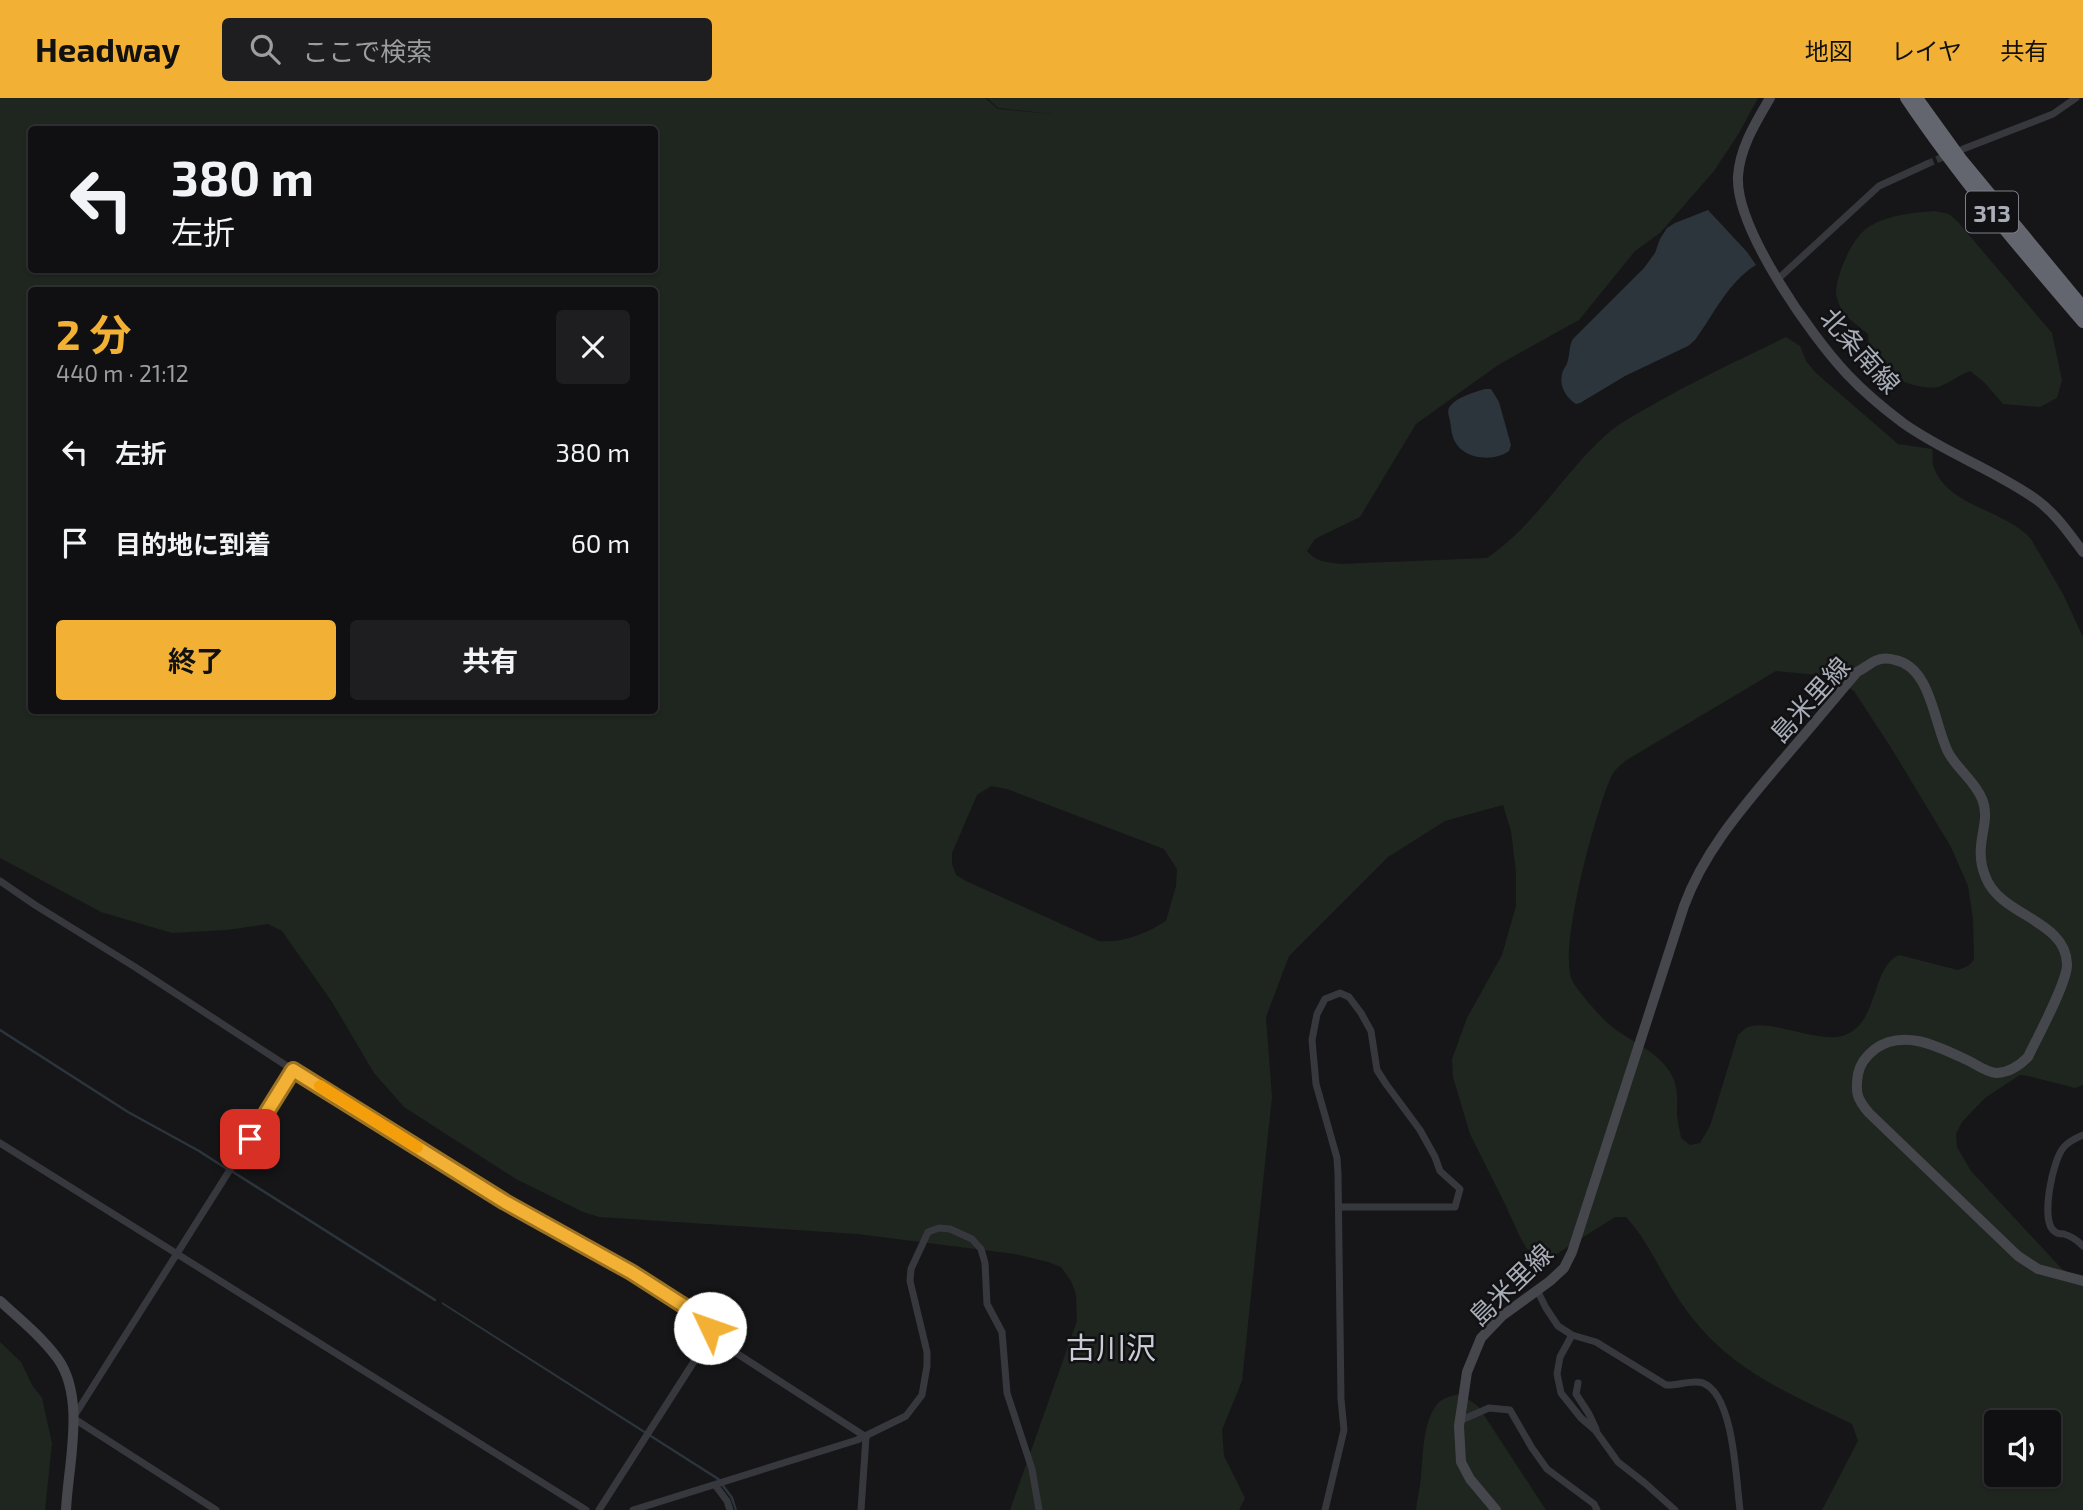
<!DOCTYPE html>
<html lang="ja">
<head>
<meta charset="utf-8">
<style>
	body { margin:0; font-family:"Exo 2","Noto Sans JP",sans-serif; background:#1e1e20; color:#f1f3f6; height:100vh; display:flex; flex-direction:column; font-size:26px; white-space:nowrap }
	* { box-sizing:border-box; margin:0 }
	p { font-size:23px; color:#9c9d9f }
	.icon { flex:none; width:38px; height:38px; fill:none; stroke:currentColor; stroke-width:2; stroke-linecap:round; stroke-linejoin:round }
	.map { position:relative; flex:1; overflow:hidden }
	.sheet { position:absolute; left:28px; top:189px; width:630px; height:427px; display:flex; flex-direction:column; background:#101012; border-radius:7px; box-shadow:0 2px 5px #0004,0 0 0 2px #303032 }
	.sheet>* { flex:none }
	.top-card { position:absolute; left:28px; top:28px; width:630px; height:147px; border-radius:7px; box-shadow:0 2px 5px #0004,0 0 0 2px #303032; background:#101012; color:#f1f3f6; overflow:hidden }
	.fabs { position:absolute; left:1984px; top:1312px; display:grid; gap:14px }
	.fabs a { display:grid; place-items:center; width:77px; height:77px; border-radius:7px; background:#101012; box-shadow:0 2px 5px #0004,0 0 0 2px #303032; font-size:35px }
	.pin { position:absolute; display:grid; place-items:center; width:60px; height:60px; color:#fff; margin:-30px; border-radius:14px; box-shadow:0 4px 10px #0006 }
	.me { position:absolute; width:77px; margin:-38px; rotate:312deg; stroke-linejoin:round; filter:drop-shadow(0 0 5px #0008) }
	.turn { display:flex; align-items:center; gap:24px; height:147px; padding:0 28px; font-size:32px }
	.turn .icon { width:91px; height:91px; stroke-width:2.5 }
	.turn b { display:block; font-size:49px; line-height:60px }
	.round { display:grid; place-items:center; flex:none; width:74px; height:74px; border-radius:7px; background:#1e1e20 }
	.summary { display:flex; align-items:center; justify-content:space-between; height:119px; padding:0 28px }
	h1 { font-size:42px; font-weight:700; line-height:52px; color:#f2b134 }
	.cta { display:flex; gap:14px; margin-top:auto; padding:14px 28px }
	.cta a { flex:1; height:80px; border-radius:7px; background:#f2b134; color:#111; font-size:28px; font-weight:700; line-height:80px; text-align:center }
	.cta a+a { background:#1e1e20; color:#f1f3f6 }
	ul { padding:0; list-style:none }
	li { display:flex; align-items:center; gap:21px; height:91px; padding:0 28px }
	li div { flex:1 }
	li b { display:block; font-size:26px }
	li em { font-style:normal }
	header { display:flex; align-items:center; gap:42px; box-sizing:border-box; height:98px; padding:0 35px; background:#f2b134; color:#111 }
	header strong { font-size:33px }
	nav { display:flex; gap:38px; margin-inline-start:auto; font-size:24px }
	.search { width:490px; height:63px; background:#1e1e20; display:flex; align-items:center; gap:18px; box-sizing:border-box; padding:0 24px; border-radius:7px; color:#9c9d9f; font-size:26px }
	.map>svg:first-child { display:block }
	.green { fill:#1e261f; fill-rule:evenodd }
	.water { fill:#2c353c }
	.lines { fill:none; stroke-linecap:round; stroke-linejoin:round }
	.stream { stroke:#2c353c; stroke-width:2.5 }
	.street-tunnel { stroke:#333438; stroke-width:7; stroke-dasharray:7 3.5; stroke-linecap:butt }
	.street { stroke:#37383d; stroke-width:7 }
	.secondary { stroke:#45474d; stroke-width:10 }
	.highway { stroke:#63666e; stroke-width:12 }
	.route-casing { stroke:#9d7322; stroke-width:18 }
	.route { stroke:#f2b134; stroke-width:12 }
	.slow { stroke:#f59e0b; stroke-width:12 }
	.labels { text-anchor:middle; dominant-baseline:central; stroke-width:5; stroke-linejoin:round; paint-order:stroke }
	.shield { fill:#111113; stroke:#7b7e86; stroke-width:2 }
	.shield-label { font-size:24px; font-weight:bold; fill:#a8adb8 }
	.street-label { font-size:26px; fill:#a8adb8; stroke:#111113 }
	.quarter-label { font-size:30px; fill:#c9ccd4; stroke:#111113 }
</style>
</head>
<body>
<header>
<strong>Headway</strong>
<div class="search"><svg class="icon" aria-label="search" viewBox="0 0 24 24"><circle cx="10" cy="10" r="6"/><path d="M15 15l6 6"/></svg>ここで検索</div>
<nav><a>地図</a><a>レイヤ</a><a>共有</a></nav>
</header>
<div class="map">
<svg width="2083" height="1412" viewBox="0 0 2083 1412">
	<rect width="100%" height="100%" fill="#161618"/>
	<g class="green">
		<path d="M0,0H985L998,11L1053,16L998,10L987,0H1758L1739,35L1714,73L1660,135L1635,153L1579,222L1498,267L1416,326L1360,419L1315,441L1307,453C1316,464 1327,464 1340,466L1487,460C1536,427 1563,375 1606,337C1618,326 1633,318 1647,310C1691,284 1739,262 1786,239L1800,248L1806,263L1816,275L1898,346L1932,351C1933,356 1932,363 1933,367C1946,409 2005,411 2031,441L2063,496L2083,539V987L2075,990L2028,978L2020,977L1985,1000L1962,1024L1956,1036L1957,1049L1971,1073L2061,1170L2083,1186V1412H1822L1858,1343L1852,1326C1788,1295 1730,1272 1687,1213C1664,1183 1651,1146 1626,1119H1615L1549,1161L1527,1151L1520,1139L1504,1104L1470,1036L1453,979L1452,961L1467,920L1502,857L1516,808V774L1511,733L1503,707L1445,723L1388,759L1289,858L1266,919L1272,999L1242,1283L1222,1332L1224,1358L1245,1400L1239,1412H1010L1077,1223L1076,1196L1071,1183L1061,1169L1048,1164L1015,1156L857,1136L599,1119L583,1114L516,1081L404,1009L374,975L332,904L282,833L268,826L227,832L172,835L101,814L0,760ZM32,32H654V172H32ZM32,192H654V612H32ZM1776,573L1829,578L1854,593L1890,648L1951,749L1968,788L1973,821L1974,862L1968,868L1958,872L1899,857C1870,870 1880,927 1842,938C1817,945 1765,919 1746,930C1743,932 1741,935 1738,937L1710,1028L1700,1045L1690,1047L1681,1040C1680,1032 1677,1023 1677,1014C1677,1003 1678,993 1674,982C1663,954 1631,945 1610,927C1602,921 1576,891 1572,882C1558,850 1596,713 1611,679C1613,673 1620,668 1625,663ZM991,688L1007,691L1164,751L1177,771L1176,788L1166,823C1145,836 1124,845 1099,843L966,783L956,777L952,766V755L977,697ZM1997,1325H2049V1377H1997Z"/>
		<path d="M1934,113L1949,116L1958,124L2052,235L2062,282L2057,300L2040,309L2003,306L1984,284L1970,273C1959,277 1951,284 1941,288C1925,295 1881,278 1872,262C1868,256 1869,244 1868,236C1860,229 1850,223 1843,214C1840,210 1836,199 1836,194C1837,176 1851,142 1866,131C1885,117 1911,115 1934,113Z"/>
		<path d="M0,1244L21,1264L32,1287L42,1300L52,1345L45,1412H0Z"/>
		<path d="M1460,1296L1478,1308L1546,1412H1416C1417,1401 1420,1390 1421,1379C1423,1358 1423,1324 1436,1308C1441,1300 1451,1298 1460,1296Z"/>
	</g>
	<g class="water">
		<path d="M1708,112L1747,154L1756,167C1728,184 1714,216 1695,242L1688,248L1625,278L1580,305L1576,306C1565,299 1558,286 1563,273C1566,266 1566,270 1568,262C1570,254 1569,248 1573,241L1644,170L1655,155L1660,141L1667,130L1675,125Z"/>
		<path d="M1485,291H1491L1499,304L1511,347L1509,353C1492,365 1460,361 1453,339C1451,334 1451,328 1450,323C1449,317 1446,312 1451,307C1458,299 1474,294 1485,291Z"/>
		<path d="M442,1204L719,1380L733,1399L737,1412H735L730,1399L716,1381L442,1206Z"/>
	</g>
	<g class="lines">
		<g class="stream">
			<path d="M0,932L128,1014L199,1053L227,1071"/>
			<path d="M233,1074L435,1202"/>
		</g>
		<path class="street-tunnel" d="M1927,66L1950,56"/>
		<g class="street">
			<path d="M1963,51L2053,16L2076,0"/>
			<path d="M1778,181L1879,88L1927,66"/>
			<path d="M0,783L35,807L135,869L293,972L505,1104L631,1174L701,1218L710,1230L711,1237L716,1242L866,1339"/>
			<path d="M2083,1037C2076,1040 2069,1043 2064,1049C2053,1060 2040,1122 2054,1133C2058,1137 2060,1135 2064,1136C2071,1138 2078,1143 2083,1148"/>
			<path d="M0,1045L586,1412"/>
			<path d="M1537,1192L1546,1210L1558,1228L1572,1237L1596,1244L1666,1287C1677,1288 1693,1281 1703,1285C1734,1297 1736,1382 1740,1412"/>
			<path d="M1572,1237L1560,1259L1557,1276L1561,1295L1581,1320L1595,1332L1618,1364L1646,1386L1675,1412"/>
			<path d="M1578,1285L1576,1296L1589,1316L1596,1331"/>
			<path d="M1459,1323L1489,1310L1510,1312L1532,1350L1547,1371L1594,1406L1597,1412"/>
			<path d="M715,1387L727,1403L730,1412"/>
			<path d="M216,1412L73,1320L293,972"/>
			<path d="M599,1412L711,1237"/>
			<path d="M633,1412L857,1342L906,1318L922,1297L927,1268V1254L910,1183L911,1171L928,1134L939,1130L950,1131L972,1141L981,1151L985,1165L987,1206L1002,1234L1007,1295L1032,1371L1039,1412"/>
			<path d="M861,1412L866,1339"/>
			<path d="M1325,1412L1344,1332L1341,1301L1338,1076L1337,1060L1316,986L1312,942L1317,916L1325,901L1340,895L1349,899L1361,915L1371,933L1377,972L1386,986L1420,1032L1435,1059L1440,1073L1460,1091L1455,1109H1339"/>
		</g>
		<g class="secondary">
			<path d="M1770,0C1756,24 1740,49 1738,78C1735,130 1811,238 1847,276C1864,294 1883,310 1903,325C1945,355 1995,372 2037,402C2056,416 2069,435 2083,454"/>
			<path d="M0,1203C20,1221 42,1239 58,1261C86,1301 68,1367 66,1412"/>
			<path d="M1496,1412L1470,1381L1461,1364L1459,1328L1467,1274L1481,1240L1502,1218L1550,1183L1564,1170L1572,1154L1684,808C1704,753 1743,709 1780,665C1806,635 1831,605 1857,574C1863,571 1869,566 1875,563C1881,560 1888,560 1895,562C1931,569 1934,626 1948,654C1957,671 1975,683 1982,701C1989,717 1982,733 1981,748C1980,758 1982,771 1986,780C2001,818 2066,822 2067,866C2068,883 2037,940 2028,959C2020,967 2008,975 1996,975C1987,974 1978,968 1971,964C1943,951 1905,929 1875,951C1866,958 1860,965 1858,976C1855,995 1857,1001 1869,1015L2018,1158L2038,1171L2083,1183"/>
		</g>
		<g class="highway">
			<path d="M1906,0C1959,79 2021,152 2083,224"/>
			<path d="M1917,0L1961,61L2083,209"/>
		</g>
	</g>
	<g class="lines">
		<g class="route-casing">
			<path id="route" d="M250,1041L293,972L505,1104L631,1174L681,1206L701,1218L710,1230"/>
		</g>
		<use href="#route" class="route"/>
		<path class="slow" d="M320,988L417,1049"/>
	</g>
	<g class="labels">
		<rect class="shield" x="1966" y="93.5" width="52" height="41" rx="5"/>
		<g class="shield-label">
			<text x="1992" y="114">313</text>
		</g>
		<g class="street-label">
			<text transform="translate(1861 252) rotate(48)">北条南線</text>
			<text transform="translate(1809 601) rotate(-48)">島米里線</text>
			<text transform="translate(1510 1186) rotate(-44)">島米里線</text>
		</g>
		<g class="quarter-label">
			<text x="1111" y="1249">古川沢</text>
		</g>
	</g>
</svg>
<div class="fabs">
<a><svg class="icon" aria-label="sound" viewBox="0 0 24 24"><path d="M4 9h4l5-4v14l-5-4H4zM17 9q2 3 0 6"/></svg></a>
</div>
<div class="pin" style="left:250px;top:1041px;background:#d93025"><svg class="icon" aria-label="arrive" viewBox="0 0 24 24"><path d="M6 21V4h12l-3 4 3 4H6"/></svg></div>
<svg class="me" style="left:710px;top:1230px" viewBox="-20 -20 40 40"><circle r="19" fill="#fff"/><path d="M0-13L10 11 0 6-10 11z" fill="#f2b134"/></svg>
<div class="top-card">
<div class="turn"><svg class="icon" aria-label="left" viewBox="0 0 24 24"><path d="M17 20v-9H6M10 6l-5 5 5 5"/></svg><div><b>380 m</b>左折</div></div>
</div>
<section class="sheet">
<div class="summary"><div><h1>2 分</h1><p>440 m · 21:12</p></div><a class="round"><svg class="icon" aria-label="close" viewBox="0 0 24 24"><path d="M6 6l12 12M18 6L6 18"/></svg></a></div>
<ul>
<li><svg class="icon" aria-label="left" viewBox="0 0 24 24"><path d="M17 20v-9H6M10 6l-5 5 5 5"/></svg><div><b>左折</b></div><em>380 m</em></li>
<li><svg class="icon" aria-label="arrive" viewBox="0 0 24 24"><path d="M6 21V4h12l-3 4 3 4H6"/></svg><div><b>目的地に到着</b></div><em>60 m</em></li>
</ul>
<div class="cta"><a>終了</a><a>共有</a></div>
</section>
</div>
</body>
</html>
